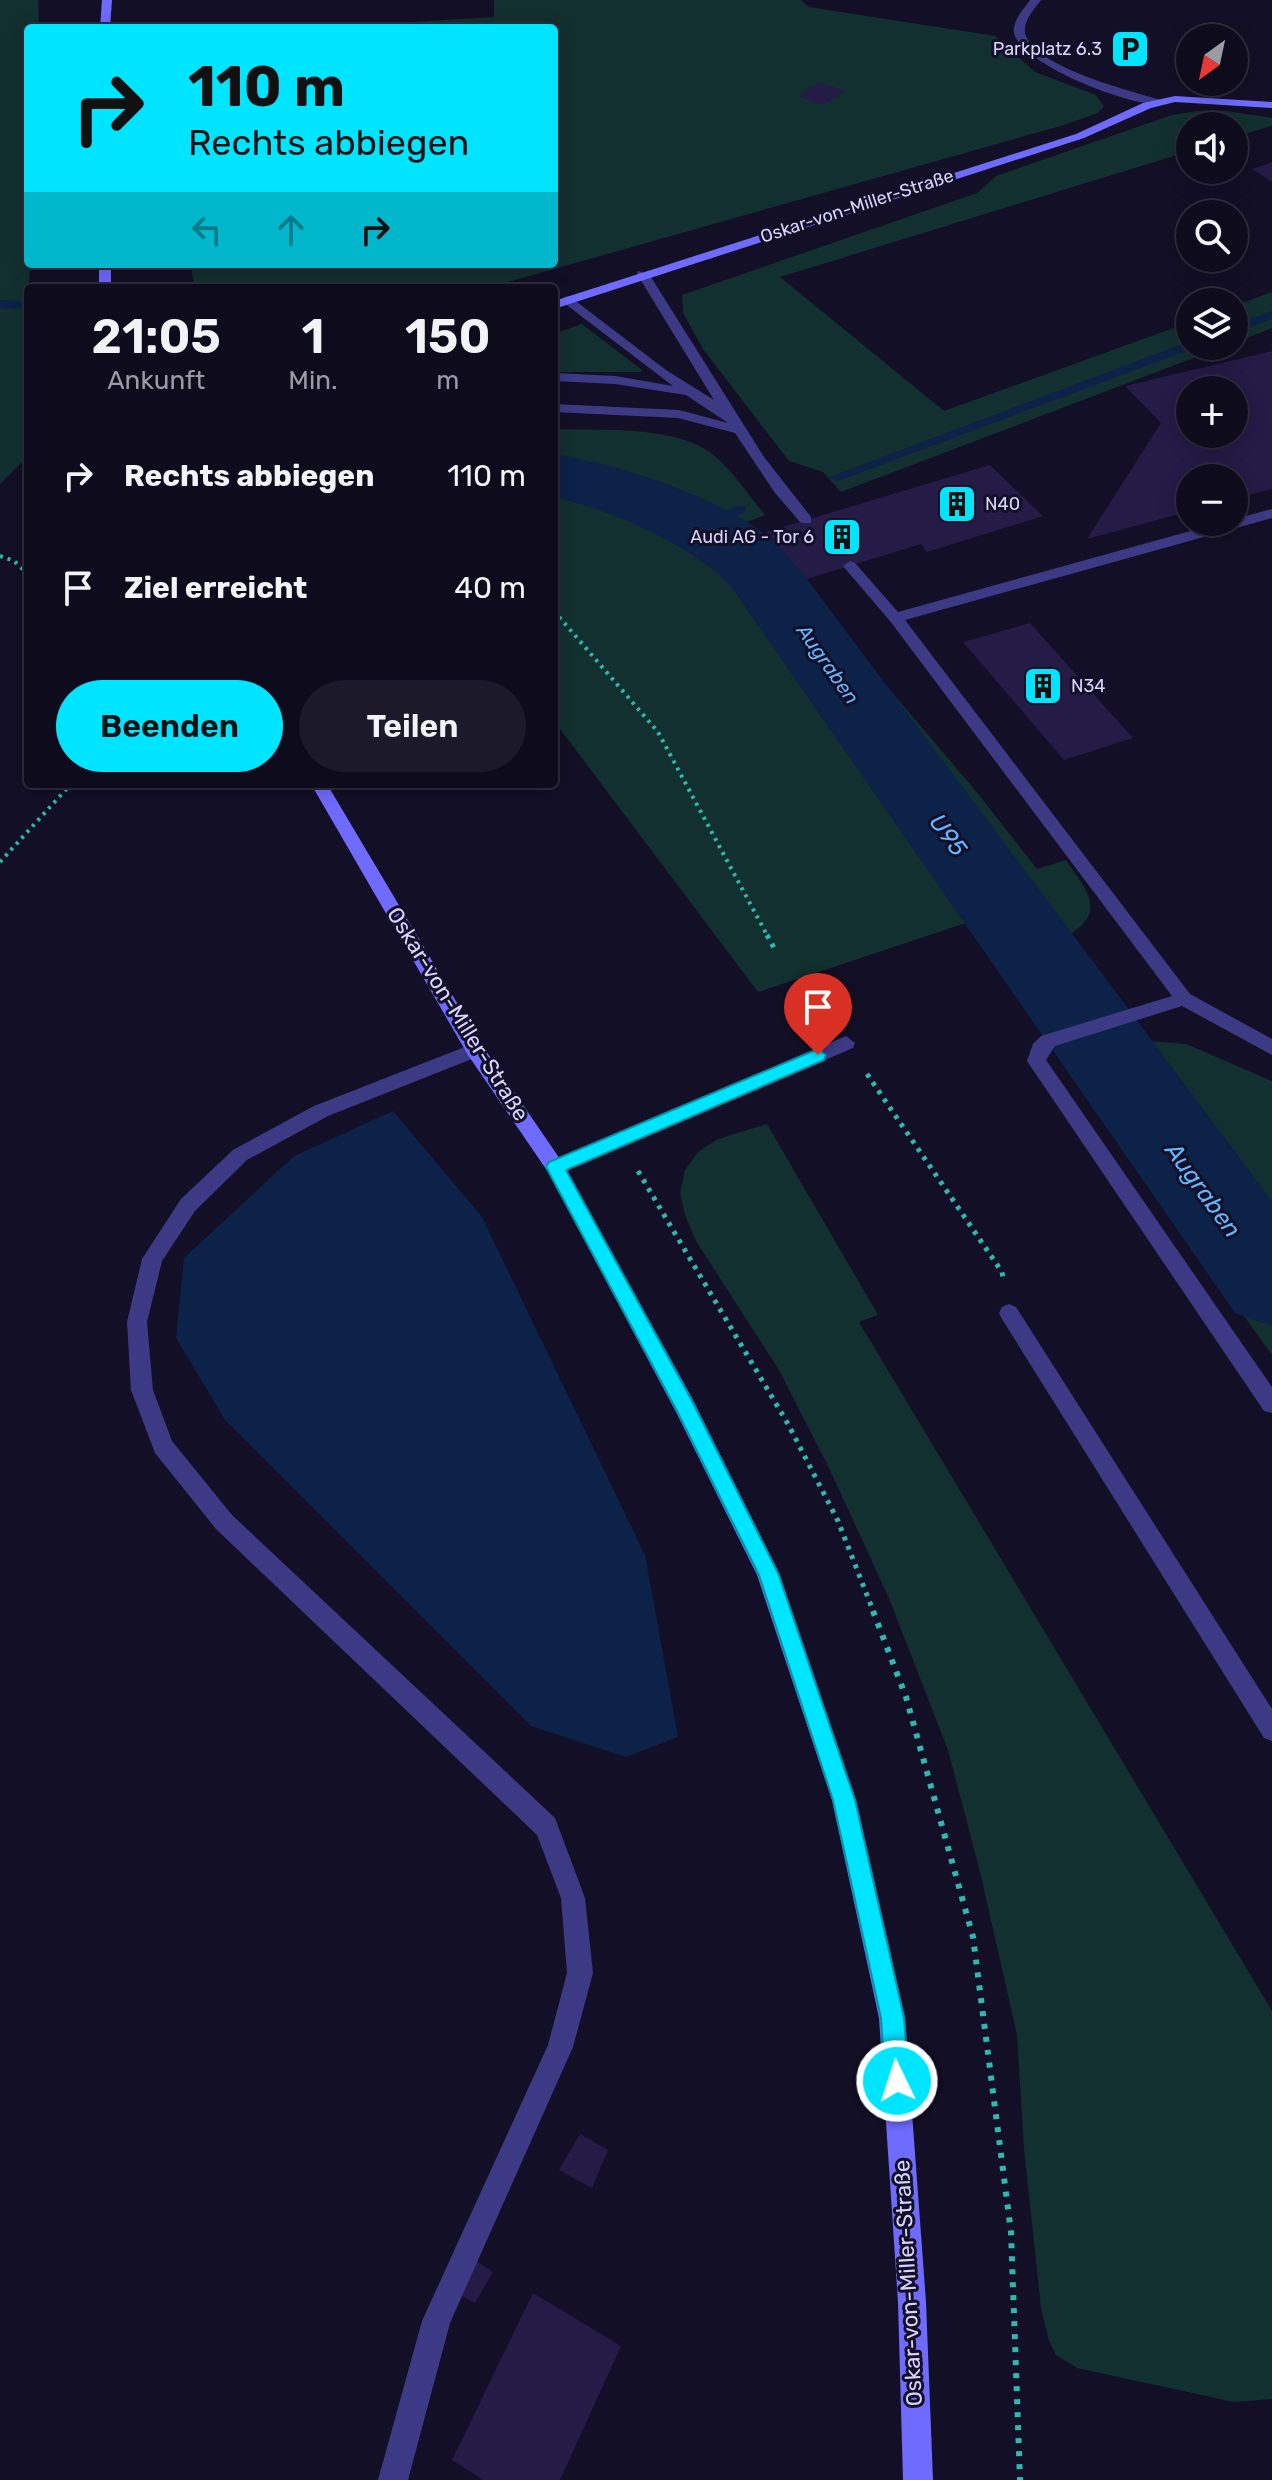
<!DOCTYPE html>
<html lang="de">
<head>
<meta charset="utf-8">
<style>
	body { margin:0; font-family:Rubik,sans-serif; background:#1c1929; color:#f1f3f6; height:100vh; display:flex; flex-direction:column; font-size:30px; white-space:nowrap }
	* { box-sizing:border-box; margin:0 }
	p { font-size:26px; color:#9b9ba3 }
	.icon { flex:none; width:44px; height:44px; fill:none; stroke:currentColor; stroke-width:2; stroke-linecap:round; stroke-linejoin:round }
	.map { position:relative; flex:1; overflow:hidden }
	.drawer { position:absolute; left:24px; top:284px; width:534px; height:504px; display:flex; flex-direction:column; background:#0e0b1c; border-radius:8px; box-shadow:0 4px 20px #0003,0 0 0 2px #2e2b3b }
	.drawer>* { flex:none }
	.top-card { position:absolute; left:24px; top:24px; width:534px; height:244px; border-radius:8px; box-shadow:0 4px 20px #0003,0 0 0 2px #2e2b3b; background:#00e5ff; color:#111; overflow:hidden }
	.needle { width:52px; rotate:213deg }
	.buttons { position:absolute; left:1176px; top:24px; display:grid; gap:16px }
	.buttons a { display:grid; place-items:center; width:72px; height:72px; border-radius:50%; background:#0e0b1c; box-shadow:0 4px 20px #0003,0 0 0 2px #2e2b3b; font-size:40px }
	.pin { position:absolute; display:grid; place-items:center; width:68px; height:68px; color:#fff; margin:-82px -34px; border-radius:50% 50% 50% 0; rotate:-45deg; box-shadow:0 0 8px #0007 }
	.pin .icon { rotate:45deg }
	.me { position:absolute; width:88px; margin:-44px; rotate:356deg; stroke-linejoin:round; filter:drop-shadow(0 0 6px #0008) }
	.turn { display:flex; align-items:center; gap:28px; height:168px; padding:0 32px; font-size:36px }
	.turn .icon { width:104px; height:104px; stroke-width:2.5 }
	.turn b { display:block; font-size:56px; line-height:68px }
	.lanes { display:flex; align-items:center; height:76px; padding:0 32px; background:#0003; justify-content:center; gap:40px; direction:ltr }
	.lanes .off { opacity:.35 }
	.eta { display:flex; justify-content:space-evenly; align-items:center; height:136px; text-align:center }
	.eta b { font-size:48px; font-weight:600; line-height:56px }
	.primary-button { display:flex; gap:16px; margin-top:auto; padding:16px 32px }
	.primary-button a { flex:1; height:92px; border-radius:48px; background:#00e5ff; color:#111; font-size:32px; font-weight:600; line-height:92px; text-align:center }
	.primary-button a+a { background:#1c1929; color:#f1f3f6 }
	ul { padding:0; list-style:none }
	li { display:flex; align-items:center; gap:24px; height:112px; padding:0 32px }
	li div { flex:1 }
	li b { display:block; font-size:30px }
	li em { font-style:normal }
	.map>svg:first-child { display:block }
	.green { fill:#12302f }
	.water { fill:#0c2248 }
	.lines { fill:none; stroke-linecap:round; stroke-linejoin:round }
	.stream { fill:#0c2248; fill-rule:evenodd }
	.river { fill:#0c2248; fill-rule:evenodd }
	.building { fill:#241b47; fill-rule:evenodd }
	.path-far2 { stroke:#2fb8b0; stroke-width:4; stroke-dasharray:3 5; stroke-linecap:butt }
	.path-far1 { stroke:#2fb8b0; stroke-width:5; stroke-dasharray:4 6; stroke-linecap:butt }
	.path { stroke:#2fb8b0; stroke-width:6; stroke-dasharray:5 8; stroke-linecap:butt }
	.lane { fill:#3d3a85; fill-rule:evenodd }
	.street { fill:#3d3a85; fill-rule:evenodd }
	.secondary { fill:#6f6bff; fill-rule:evenodd }
	.route { fill:#00e5ff; stroke:#0095a6; stroke-width:2 }
	.labels { text-anchor:middle; dominant-baseline:central; stroke-width:6; stroke-linejoin:round; paint-order:stroke }
	.far-poi-label { font-size:18px; fill:#d9d4ff; stroke:#130f26; text-anchor:end }
	.far-street-label { font-size:18px; fill:#d9d4ff; stroke:#130f26 }
	.far-water-label { font-size:20px; font-style:italic; fill:#62b6ff; stroke:#130f26 }
	.street-label { font-size:22px; fill:#d9d4ff; stroke:#130f26 }
	.water-label { font-size:24px; font-style:italic; fill:#62b6ff; stroke:#130f26 }
</style>
</head>
<body>
<div class="map">
<svg width="1272" height="2480" viewBox="0 0 1272 2480">
	<rect width="100%" height="100%" fill="#130f26"/>
	<g class="green">
		<path d="M0,0H38L39,28H28V264H31L28,288V456L0,484Z"/>
		<path d="M494,0H801L809,7L995,36L1035,72L1096,95L1104,106L1098,113L1064,125L487,288H194L191,264H554V28H310L494,17Z"/>
		<path d="M1196,111H1227L1272,118V126L1234,137V126H1190V151L780,277L944,411L1190,322V346H1225L841,492L823,472L789,461L703,349L683,313L682,295L977,193L996,176L1172,115Z"/>
		<path d="M1272,292V328L1234,343V306Z"/>
		<path d="M582,324L642,370L641,372H554V334Z"/>
		<path d="M554,429C600,431 681,424 717,458C735,474 750,497 765,515L747,522L975,790L1037,869L1066,860C1083,886 1108,910 1072,933L991,956L966,923L758,992L554,721V477L569,476L554,472Z"/>
		<path d="M1149,1041L1186,1044L1272,1081V1355L1066,1067Z"/>
		<path d="M767,1124L878,1315L859,1322L1272,2011V2399L1234,2402L1077,2368L1056,2355L1049,2341L1041,2308L1024,2149L1017,2035L981,1876L948,1750L888,1596L829,1468L779,1370L696,1241L685,1215L680,1193L685,1170L698,1152L718,1139Z"/>
	</g>
	<path class="water" d="M393,1111L482,1217L645,1555L678,1737L626,1757L531,1726L225,1420L176,1338L184,1258L294,1156Z"/>
	<g class="lines">
		<g class="stream">
			<path d="M0,300L28,301V309L0,308Z"/>
			<path d="M1272,311V319L1234,333V325Z"/>
			<path d="M1190,341V346L1194,348L838,481L827,478Z"/>
			<path d="M554,472L630,493L698,523L736,506H746V512L708,528L755,558L786,595L1033,942L1035,946L1033,950H1021L776,601C765,587 755,570 740,559C691,521 615,490 554,480Z"/>
			<path d="M1105,1049L1111,1050L1272,1272V1294L1266,1291L1099,1060L1097,1055L1099,1050Z"/>
		</g>
		<path class="river" d="M554,454C624,465 746,504 792,559L1272,1201V1326L1235,1313L732,588C697,547 606,507 554,498Z"/>
	</g>
	<g class="building">
		<path d="M820,82L845,91L823,105L798,96Z"/>
		<path d="M1272,162V182L1252,169Z"/>
		<path d="M1272,351V489L1234,499V478H1190V511L1087,539L1161,423L1125,386ZM1190,390H1234V434H1190Z"/>
		<path d="M990,465L1043,516L927,552L921,544L807,579L766,532Z"/>
		<path d="M1030,623L1133,738L1064,760L963,642Z"/>
		<path d="M580,2134L608,2150L592,2188L559,2170Z"/>
		<path d="M476,2261L493,2272L475,2303L457,2293Z"/>
		<path d="M533,2293L621,2346L560,2480H483L452,2460Z"/>
	</g>
	<g class="lines">
		<g class="path-far2">
			<path d="M0,556L14,561L28,574"/>
			<path d="M554,611L658,732L768,937"/>
			<path d="M0,862L71,784"/>
		</g>
		<g class="path-far1">
			<path d="M767,935L774,948"/>
			<path d="M867,1074L1002,1272L1003,1278"/>
			<path d="M638,1171L788,1424L838,1521L874,1613"/>
		</g>
		<path class="path" d="M873,1611L906,1697L973,1937L1011,2232L1020,2480"/>
		<g class="lane">
			<path d="M638,271L649,274L764,457L811,517V523H801L775,493L735,433L678,418L554,412V404L679,410L728,423L686,395L615,384L554,381V373L615,376L673,386L564,303V297L569,296L666,370L714,400L637,274Z"/>
			<path d="M1272,509V518L905,620L1190,994L1272,1039V1055L1182,1006L1055,1046L1046,1060L1272,1387V1413L1264,1411L1027,1061L1033,1044L1041,1036L1172,996L890,621L843,566L850,561L855,563L898,612L1223,522H1234V519Z"/>
			<path d="M846,1036L855,1043L853,1048L562,1172H548L545,1167L548,1162Z"/>
			<path d="M475,1043L482,1045L484,1050L482,1055L328,1116L247,1160L195,1211L162,1261L147,1322L153,1390L172,1441L232,1515L555,1818L585,1898L593,1973L573,2047L450,2323L408,2480H378L422,2321L548,2045L567,1973L561,1898L537,1835L216,1529L155,1453L131,1390L127,1322L142,1259L181,1199L233,1150L314,1106Z"/>
			<path d="M1009,1304L1016,1307L1272,1709V1741L1264,1738L1002,1319L999,1313L1002,1307Z"/>
		</g>
		<path class="street" d="M1030,0H1041C1035,9 1023,20 1025,33C1033,67 1131,91 1161,100V104C1131,107 1022,65 1014,33C1012,21 1024,9 1030,0Z"/>
		<g class="secondary">
			<path d="M102,0H112L110,28H100Z"/>
			<path d="M1175,96L1272,102V108L1175,102L1151,108L1084,138L554,309V301L1076,134L1143,103Z"/>
			<rect x="99" y="264" width="12" height="24"/>
			<path d="M311,784H327L482,1045L562,1162L692,1398L779,1573L856,1800L905,2018L926,2302L933,2480H903L898,2302L879,2018L832,1800L757,1575L676,1412L548,1172L468,1055Z"/>
		</g>
	</g>
	<path class="route" d="M818,1049L826,1055L824,1060L566,1170L691,1399L778,1573L855,1800L904,2018L909,2081L905,2090L897,2093L888,2090L885,2081L881,2018L833,1800L759,1575L677,1411L546,1167L549,1162Z"/>
	<defs>
		<g id="parking-square" transform="scale(2)"><rect x="-9" y="-9" width="18" height="18" rx="4" fill="#00e5ff" stroke="#130f26"/><path d="M-3.5-5.5H1a3.5 3.5 0 0 1 0 7H-1V5.5H-3.5ZM-1-3.4V-.6H.8a1.4 1.4 0 0 0 0-2.8Z" fill="#111"/></g>
		<g id="building-square" transform="scale(2)"><rect x="-9" y="-9" width="18" height="18" rx="4" fill="#00e5ff" stroke="#130f26"/><path d="M-4-6H4V6H1V3H-1V6H-4ZM-2.5-4.3h1.7v1.8h-1.7ZM.8-4.3h1.7v1.8H.8ZM-2.5-1h1.7V.8h-1.7ZM.8-1h1.7V.8H.8Z" fill="#111"/></g>
	</defs>
	<g fill-rule="evenodd">
		<use href="#parking-square" x="1130" y="49"/>
		<use href="#building-square" x="957" y="504"/>
		<use href="#building-square" x="842" y="537"/>
		<use href="#building-square" x="1043" y="686"/>
	</g>
	<g class="labels">
		<g class="far-poi-label">
			<text x="1102" y="49">Parkplatz 6.3</text>
			<text x="985" y="504" text-anchor="start">N40</text>
			<text x="814" y="537">Audi AG - Tor 6</text>
			<text x="1071" y="686" text-anchor="start">N34</text>
		</g>
		<g class="far-street-label">
			<text transform="translate(857 206) rotate(-18)">Oskar-von-Miller-Straße</text>
		</g>
		<g class="far-water-label">
			<text transform="translate(828 664) rotate(55)">Augraben</text>
		</g>
		<g class="street-label">
			<text transform="translate(458 1014) rotate(58)">Oskar-von-Miller-Straße</text>
			<text transform="translate(908 2283) rotate(-93)">Oskar-von-Miller-Straße</text>
		</g>
		<g class="water-label">
			<text transform="translate(948 835) rotate(54)">U95</text>
			<text transform="translate(1203 1190) rotate(54)">Augraben</text>
		</g>
	</g>
</svg>
<div class="buttons">
<a><svg class="needle" viewBox="-14 -14 28 28"><path d="M0-13l5 13h-10z" fill="#e53935"/><path d="M0 13l5-13h-10z" fill="#9b9ba3"/></svg></a>
<a><svg class="icon" aria-label="sound" viewBox="0 0 24 24"><path d="M4 9h4l5-4v14l-5-4H4zM17 9q2 3 0 6"/></svg></a>
<a><svg class="icon" aria-label="search" viewBox="0 0 24 24"><circle cx="10" cy="10" r="6"/><path d="M15 15l6 6"/></svg></a>
<a><svg class="icon" aria-label="layers" viewBox="0 0 24 24"><path d="M12 4l9 5-9 5-9-5zM3 14l9 5 9-5"/></svg></a>
<a>+</a>
<a>−</a>
</div>
<div class="pin" style="left:818px;top:1055px;background:#d93025"><svg class="icon" aria-label="arrive" viewBox="0 0 24 24"><path d="M6 21V4h12l-3 4 3 4H6"/></svg></div>
<svg class="me" style="left:897px;top:2081px" viewBox="-20 -20 40 40"><circle r="17" fill="#00e5ff" stroke="#fff" stroke-width="3"/><path d="M0-11L8 9 0 5-8 9z" fill="#fff"/></svg>
<div class="top-card">
<div class="turn"><svg class="icon" aria-label="right" viewBox="0 0 24 24"><path d="M7 20v-9h11M14 6l5 5-5 5"/></svg><div><b>110 m</b>Rechts abbiegen</div></div>
<div class="lanes"><svg class="icon off" aria-label="left" viewBox="0 0 24 24"><path d="M17 20v-9H6M10 6l-5 5 5 5"/></svg><svg class="icon off" aria-label="ahead" viewBox="0 0 24 24"><path d="M12 20V5M6 11l6-6 6 6"/></svg><svg class="icon" aria-label="right" viewBox="0 0 24 24"><path d="M7 20v-9h11M14 6l5 5-5 5"/></svg></div>
</div>
<section class="drawer">
<div class="eta">
<div><b>21:05</b><p>Ankunft</p></div>
<div><b>1</b><p>Min.</p></div>
<div><b>150</b><p>m</p></div>
</div>
<ul>
<li><svg class="icon" aria-label="right" viewBox="0 0 24 24"><path d="M7 20v-9h11M14 6l5 5-5 5"/></svg><div><b>Rechts abbiegen</b></div><em>110 m</em></li>
<li><svg class="icon" aria-label="arrive" viewBox="0 0 24 24"><path d="M6 21V4h12l-3 4 3 4H6"/></svg><div><b>Ziel erreicht</b></div><em>40 m</em></li>
</ul>
<div class="primary-button"><a>Beenden</a><a>Teilen</a></div>
</section>
</div>
</body>
</html>
